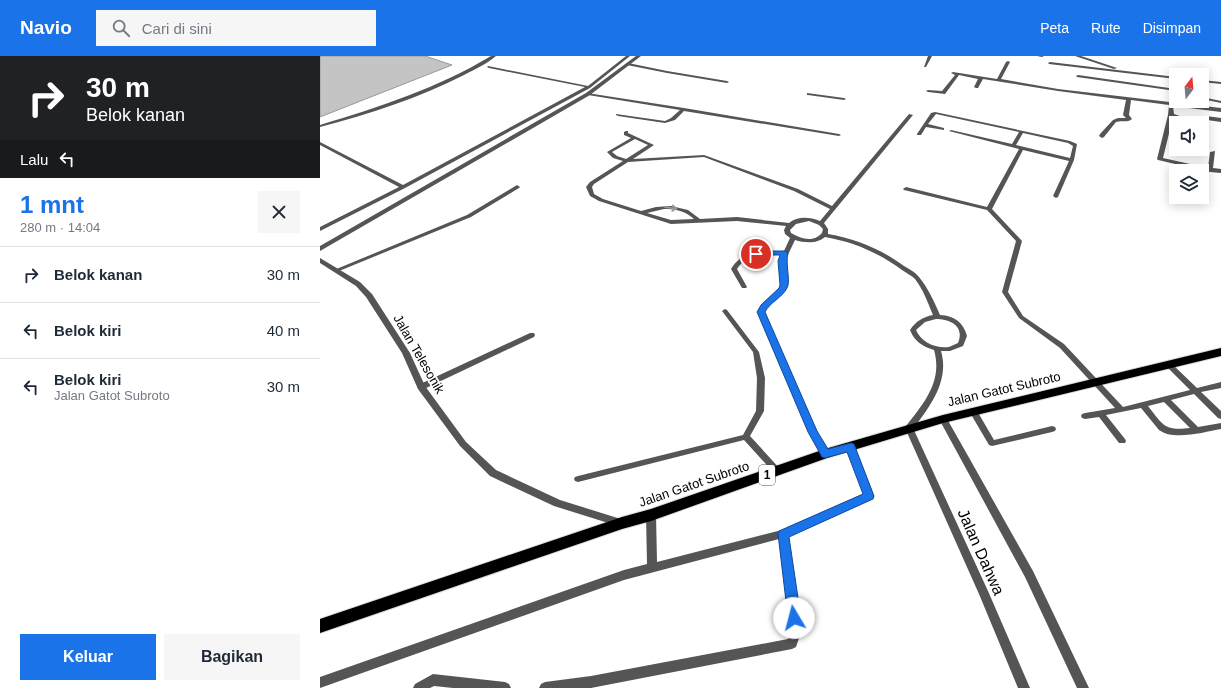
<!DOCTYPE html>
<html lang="id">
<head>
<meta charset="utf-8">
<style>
	body { margin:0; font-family:Arial,sans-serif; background:#f6f6f7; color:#1f2937; height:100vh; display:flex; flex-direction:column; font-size:15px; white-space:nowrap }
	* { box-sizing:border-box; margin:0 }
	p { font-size:13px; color:#747a83 }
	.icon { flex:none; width:22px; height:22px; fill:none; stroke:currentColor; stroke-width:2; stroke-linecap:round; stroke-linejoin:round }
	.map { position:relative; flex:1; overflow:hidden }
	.drawer { display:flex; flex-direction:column; background:#fff; width:320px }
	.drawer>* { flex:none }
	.hud { background:#202124; color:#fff; overflow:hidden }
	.needle { width:26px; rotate:16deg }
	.fabs { position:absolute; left:849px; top:12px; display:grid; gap:8px }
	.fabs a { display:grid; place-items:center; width:40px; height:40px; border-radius:0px; background:#fff; box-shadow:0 2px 10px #0003; font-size:20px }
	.pin { position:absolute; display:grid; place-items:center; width:34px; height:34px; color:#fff; margin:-17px; border:2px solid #fff; border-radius:50%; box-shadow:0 1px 4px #0007 }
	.me { position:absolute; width:44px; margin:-22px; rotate:352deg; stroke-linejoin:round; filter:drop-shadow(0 0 3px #0008) }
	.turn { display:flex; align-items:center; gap:14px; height:84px; padding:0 20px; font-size:18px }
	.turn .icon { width:52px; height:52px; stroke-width:2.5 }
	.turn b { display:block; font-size:28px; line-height:34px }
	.then { display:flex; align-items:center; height:38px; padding:0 20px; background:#0003; gap:8px; font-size:15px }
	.round { display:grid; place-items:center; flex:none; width:42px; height:42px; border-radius:0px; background:#f6f6f7 }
	.summary { display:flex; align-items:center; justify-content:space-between; height:68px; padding:0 20px }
	h1 { font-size:24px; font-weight:700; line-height:30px; color:#1a73e8 }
	.button { display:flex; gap:8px; margin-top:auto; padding:8px 20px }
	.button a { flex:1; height:46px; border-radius:0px; background:#1a73e8; color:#fff; font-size:16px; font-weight:700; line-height:46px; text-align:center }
	.button a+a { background:#f6f6f7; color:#1f2937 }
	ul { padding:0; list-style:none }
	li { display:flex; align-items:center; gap:12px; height:56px; padding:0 20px; border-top:1px solid #e0e1e3 }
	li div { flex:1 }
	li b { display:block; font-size:15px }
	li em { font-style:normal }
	header { display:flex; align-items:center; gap:24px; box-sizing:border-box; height:56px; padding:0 20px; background:#1a73e8; color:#fff }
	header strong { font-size:19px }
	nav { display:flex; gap:22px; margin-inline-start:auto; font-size:14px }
	.search { width:280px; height:36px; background:#f6f6f7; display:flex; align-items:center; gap:10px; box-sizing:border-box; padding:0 14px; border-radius:0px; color:#747a83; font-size:15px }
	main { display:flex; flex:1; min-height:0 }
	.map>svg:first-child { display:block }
	.building { fill:#c4c4c4; stroke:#999 }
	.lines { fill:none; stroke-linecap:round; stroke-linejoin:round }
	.trunk-casing { stroke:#dbdbdb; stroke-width:2 }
	.service { fill:#555; fill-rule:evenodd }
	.minor { fill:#555; fill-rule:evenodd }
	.tertiary { fill:#555; fill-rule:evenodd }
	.trunk { fill:#000; fill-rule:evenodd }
	.oneway { stroke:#999 }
	.route { fill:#1a73e8; stroke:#114b97 }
	.labels { text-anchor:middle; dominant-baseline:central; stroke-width:3.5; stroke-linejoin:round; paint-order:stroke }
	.shield { fill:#fff; stroke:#4c4c4c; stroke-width:1 }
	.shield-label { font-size:12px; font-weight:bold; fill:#000 }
	.street-label { font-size:13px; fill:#000; stroke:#fff }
	.near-street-label { font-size:16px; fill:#000; stroke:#fff }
</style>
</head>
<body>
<header>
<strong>Navio</strong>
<div class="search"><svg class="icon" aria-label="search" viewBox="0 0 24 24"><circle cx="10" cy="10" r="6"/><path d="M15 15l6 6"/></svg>Cari di sini</div>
<nav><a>Peta</a><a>Rute</a><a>Disimpan</a></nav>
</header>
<main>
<section class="drawer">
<div class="hud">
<div class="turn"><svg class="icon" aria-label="right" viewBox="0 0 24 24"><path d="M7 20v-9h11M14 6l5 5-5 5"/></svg><div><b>30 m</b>Belok kanan</div></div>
<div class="then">Lalu<svg class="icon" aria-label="left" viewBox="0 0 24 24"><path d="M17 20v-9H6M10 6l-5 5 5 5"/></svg></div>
</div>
<div class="summary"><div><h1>1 mnt</h1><p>280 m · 14:04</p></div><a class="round"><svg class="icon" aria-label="close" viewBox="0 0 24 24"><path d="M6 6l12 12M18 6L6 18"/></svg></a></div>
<ul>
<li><svg class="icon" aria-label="right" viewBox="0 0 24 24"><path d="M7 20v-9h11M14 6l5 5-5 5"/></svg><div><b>Belok kanan</b></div><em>30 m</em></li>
<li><svg class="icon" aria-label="left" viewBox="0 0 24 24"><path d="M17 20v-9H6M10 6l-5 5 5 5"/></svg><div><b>Belok kiri</b></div><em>40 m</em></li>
<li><svg class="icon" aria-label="left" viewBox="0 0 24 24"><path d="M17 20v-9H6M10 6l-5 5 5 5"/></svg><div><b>Belok kiri</b><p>Jalan Gatot Subroto</p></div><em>30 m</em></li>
</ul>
<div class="button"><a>Keluar</a><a>Bagikan</a></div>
</section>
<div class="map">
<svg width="901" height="632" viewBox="0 0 901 632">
	<rect width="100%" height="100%" fill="#fff"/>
	<path class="building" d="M0,0H105L132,9L0,61Z"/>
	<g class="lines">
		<g class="trunk-casing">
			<path id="trunk" d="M901,292V300L623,367L507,402L331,465L302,473L0,577V563L302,461L331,453L505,393L623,359Z"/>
		</g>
		<g class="service">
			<path d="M171,0H176C167,8 155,13 144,19C99,42 49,58 0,71V69C59,51 118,32 171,0Z"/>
			<path d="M306,0H310L270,32L85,132L0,175V171L79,131L0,89V86L83,129L265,31L169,12L167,11L168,10L268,30Z"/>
			<path d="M608,0H612L606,11H604Z"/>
			<path d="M717,0H724L722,1Z"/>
			<path d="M755,0H761L797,12L794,13Z"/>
			<path d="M730,6L856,21V23L729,8L728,7Z"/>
			<path d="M308,7L347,15L407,25L409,26L407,27L347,17L307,9L306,8Z"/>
			<path d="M758,19L856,33V35L757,21L756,20Z"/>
			<path d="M882,24L901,26V28L882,26Z"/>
			<path d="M267,37L364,52L519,78L521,79L519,80L364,55L355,64L345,67L298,60L296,59V58L345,65L351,62L360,54L268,39H267Z"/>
			<path d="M487,37L524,42L526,43L524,44L488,39H487Z"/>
			<path d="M882,41L901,45V47L882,43Z"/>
			<path d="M615,56L750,85L757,88L754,104L738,141L736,142L733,140L749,105L703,94L672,153L702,185L688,236L703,260L744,288L803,351L870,334L847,311L846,309L849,307H851L877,332L901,326V332L881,336L901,355V363L898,362L874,338L851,344L878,371L901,367V373C884,376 854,385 839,374L821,352L786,359L805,383L806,385L805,387H799L779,361L765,363L762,362L761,360L762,358L765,357L795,352L740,292L699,262L682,236L696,185L667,154L584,134L583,133L586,131L667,151L699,93L629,75L631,74L692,88L699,76L616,58L608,68L624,72V74L606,71L601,79H597V78L611,57ZM703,77L748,87L753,90L750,102L696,89ZM844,346L870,372C844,375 843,369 828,350Z"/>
			<path d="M589,58L593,59L504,167L508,173V178C536,183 561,193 584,210C589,213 595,216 599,221C608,232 614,245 620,259C635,260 643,266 647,280L643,290L630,295H621C630,325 609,352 592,374H586L585,372L586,370C604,347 623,325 614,294C602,290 595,286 590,274C596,265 603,261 613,259C608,247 603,233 595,223C591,219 586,217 582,214C559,197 534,186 505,181C497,188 485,187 475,184L465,205L467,229L466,233L446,252L444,256L497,376L509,398L508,400L505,401L502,400L489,376L438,256L442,250L460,232L461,229L459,205L462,199C445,198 427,197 417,213L427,231L426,232H422L411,213C423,193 443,195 464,195L470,182L465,178L464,174L466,170L417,165L351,168L279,145L270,140L266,131L270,126L303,105L293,102L287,96L311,82L304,79V76L306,75H308V77L334,89L313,103L384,99L478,133L512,150ZM315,83L328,89L306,103L297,100L292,96ZM384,101L474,135L510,153L500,165C489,161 478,160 469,167L417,161L380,163L368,154L351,150L336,151L321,155L283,143L274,138L272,131L274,128L308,106ZM344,153C356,153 365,155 374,163L351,164L327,157ZM489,165L499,169L503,173L502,177C493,187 481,183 471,177L470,174L476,168ZM616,263C630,263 645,270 638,287C635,288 632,290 629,291C616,293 601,286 596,274L605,266Z"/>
			<path d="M197,129L200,131L199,132L151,161L19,215L17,216L14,214L147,159Z"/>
			<path d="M405,253L407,254L439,296L445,322L444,355L430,380L461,414L462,416L461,418L458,419L455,418L424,384L258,426L255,425L254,423L255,421L258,420L423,379L436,355L437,322L433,296L402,255Z"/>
			<path d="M210,277H214L215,279L214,281L104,333L101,334L97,331L98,329Z"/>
			<path d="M653,352L656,353L674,384L732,370L735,371L736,373L735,375L732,376L672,390L669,389L649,355L650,353Z"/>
		</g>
		<g class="minor">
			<path d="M316,0H321L270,39L0,195V190L266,37Z"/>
			<path d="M688,5L690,6L681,23L738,33L901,52V56L853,50L854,58L880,67H872L853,61L843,102L888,112L890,96L895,95L893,112L901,113V117L890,116L838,104L837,103L848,59L849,49L811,44L809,59L812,63C807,67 802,64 796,66L784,81L782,82L779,80L780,78L793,64L798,62H806L803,59L806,44L738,35L663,23L658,32H656L654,31L658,23L639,19L625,38L608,36L606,35L608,34L622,35L635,19L631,17L633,16L677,23L686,6Z"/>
			<path d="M886,60L901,62V66L887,64L884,69L882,70V67H880L884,61Z"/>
			<path d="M623,360L626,361L713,515L769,632H757L705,521L619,363L620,361Z"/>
			<path d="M589,369L592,370L593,372L668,535L710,632H698L659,538L585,372L586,370Z"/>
			<path d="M531,388L534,389L535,391L554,440L552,443L468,480L481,576L476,591L472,593L271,632H219L221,628L225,626L271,620L468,583L471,576L459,483L304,524L0,632V621L304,514L327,508L326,459L328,456L331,455L334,456L336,459L337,506L462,474L544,438L527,391L528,389Z"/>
			<path d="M113,618L185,626L189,628L191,632H133L114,630L110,632H93L95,628Z"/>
		</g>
		<path class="tertiary" d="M0,202L40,226L52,238L90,297L105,330L146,386L176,414L240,444L304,464L306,467L304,470L301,471L234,450L170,420L140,390L98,333L82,297L46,241L36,230L0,207Z"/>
		<use href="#trunk" class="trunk"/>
	</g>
	<defs><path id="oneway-shaft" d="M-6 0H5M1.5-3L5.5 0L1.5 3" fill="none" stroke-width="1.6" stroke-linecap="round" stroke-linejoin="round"/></defs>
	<use class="oneway" href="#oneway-shaft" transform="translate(351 152) rotate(7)"/>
	<path class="route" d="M436,195H465L468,197C465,208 471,225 467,232C462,242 450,246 445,256L497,375L508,393L531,387L534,388L554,440L553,443L469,481L481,562L479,566L474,568L470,566L468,562L458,478L459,475L543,438L527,396L505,402L502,401L488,376L437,256L441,249L459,232L460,229L458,205L460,199H434V196Z"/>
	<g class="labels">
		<rect class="shield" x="439" y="409" width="16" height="20" rx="3"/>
		<g class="shield-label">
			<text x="447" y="419">1</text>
		</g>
		<g class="street-label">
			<text transform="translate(99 298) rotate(60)">Jalan Telesonik</text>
			<text transform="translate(684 333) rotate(-13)">Jalan Gatot Subroto</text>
			<text transform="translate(374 428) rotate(-19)">Jalan Gatot Subroto</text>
		</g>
		<g class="near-street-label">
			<text transform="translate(661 496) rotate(66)">Jalan Dahwa</text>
		</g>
	</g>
</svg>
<div class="fabs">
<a><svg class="needle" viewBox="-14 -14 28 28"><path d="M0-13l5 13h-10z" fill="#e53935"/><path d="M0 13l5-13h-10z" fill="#747a83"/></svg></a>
<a><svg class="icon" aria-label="sound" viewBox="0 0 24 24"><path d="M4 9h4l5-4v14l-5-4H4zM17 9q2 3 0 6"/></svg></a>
<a><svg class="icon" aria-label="layers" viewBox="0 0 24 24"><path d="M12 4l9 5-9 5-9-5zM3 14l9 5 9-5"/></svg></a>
</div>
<div class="pin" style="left:436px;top:198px;background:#d93025"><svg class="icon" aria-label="arrive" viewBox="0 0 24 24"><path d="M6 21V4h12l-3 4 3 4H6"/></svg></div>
<svg class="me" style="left:474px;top:562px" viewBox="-20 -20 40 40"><circle r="19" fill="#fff"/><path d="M0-13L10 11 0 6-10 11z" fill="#1a73e8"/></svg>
</div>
</main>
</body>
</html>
